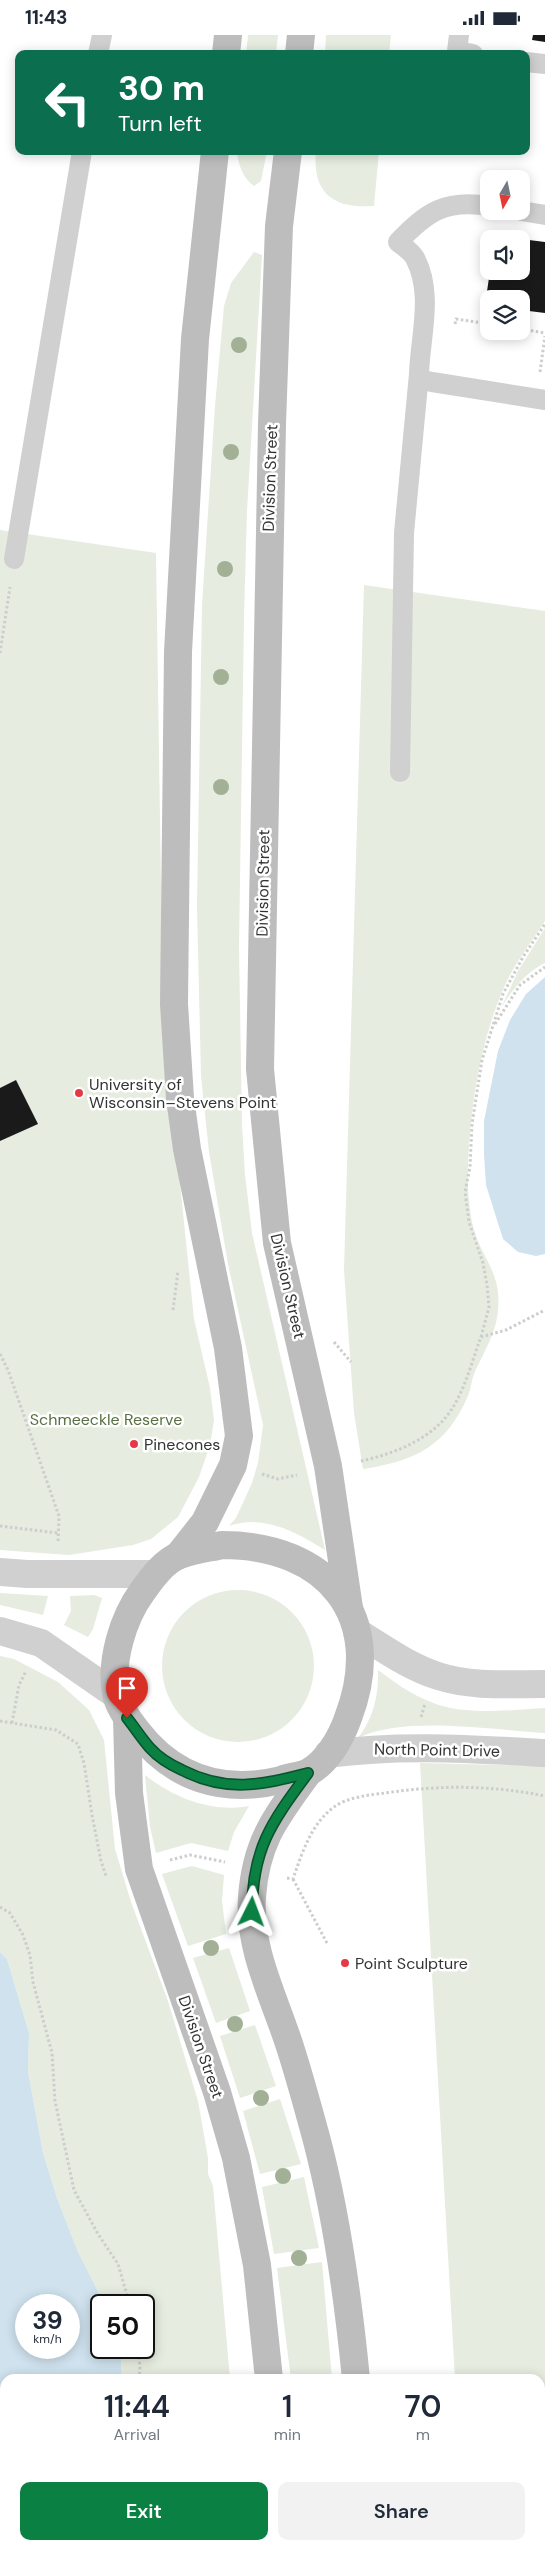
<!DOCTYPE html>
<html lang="en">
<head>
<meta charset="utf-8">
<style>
	body { margin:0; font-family:"DM Sans",sans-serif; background:#f2f2f3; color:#1f2937; height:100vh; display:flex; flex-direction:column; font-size:19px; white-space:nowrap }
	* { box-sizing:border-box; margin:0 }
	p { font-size:16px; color:#747a83 }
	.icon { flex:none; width:28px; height:28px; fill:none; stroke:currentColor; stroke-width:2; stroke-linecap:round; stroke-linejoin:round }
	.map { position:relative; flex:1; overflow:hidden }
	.sheet { position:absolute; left:0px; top:2339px; width:545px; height:176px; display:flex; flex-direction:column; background:#fff; border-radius:15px 15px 0 0; box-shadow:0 2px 12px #0003 }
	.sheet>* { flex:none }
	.banner { position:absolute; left:15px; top:15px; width:515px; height:105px; border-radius:10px; box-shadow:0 2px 12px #0003; background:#0b6e4f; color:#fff; overflow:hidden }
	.needle { width:32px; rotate:189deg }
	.tools { position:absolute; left:480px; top:135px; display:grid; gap:10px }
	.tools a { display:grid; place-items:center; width:50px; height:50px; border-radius:10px; background:#fff; box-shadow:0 2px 12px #0003; font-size:25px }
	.speed { position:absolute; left:15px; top:2259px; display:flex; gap:10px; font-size:25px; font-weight:700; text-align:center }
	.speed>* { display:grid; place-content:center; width:65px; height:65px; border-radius:50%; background:#fff; box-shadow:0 2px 12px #0003; line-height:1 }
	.speed small { font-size:12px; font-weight:400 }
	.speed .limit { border:2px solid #111; border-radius:8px; background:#fff; color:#111 }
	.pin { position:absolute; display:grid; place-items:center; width:42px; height:42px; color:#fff; margin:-51px -21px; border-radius:50% 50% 50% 0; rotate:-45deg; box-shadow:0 0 5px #0007 }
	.pin .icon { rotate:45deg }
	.me { position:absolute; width:55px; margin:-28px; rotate:3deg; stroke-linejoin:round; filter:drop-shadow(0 0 4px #0008) }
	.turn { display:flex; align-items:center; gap:18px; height:105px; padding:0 20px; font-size:22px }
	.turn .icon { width:65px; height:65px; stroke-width:2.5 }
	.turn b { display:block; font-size:35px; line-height:42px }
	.eta { display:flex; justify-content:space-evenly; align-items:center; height:85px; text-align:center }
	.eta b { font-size:30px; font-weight:600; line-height:35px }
	.primary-button { display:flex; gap:10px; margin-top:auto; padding:10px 20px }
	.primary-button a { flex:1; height:58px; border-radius:10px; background:#0b8043; color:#fff; font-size:20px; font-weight:600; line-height:58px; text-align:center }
	.primary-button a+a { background:#f2f2f3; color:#1f2937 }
	.status { display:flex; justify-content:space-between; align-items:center; height:35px; padding:0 25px; background:#fff; direction:ltr }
	.status svg { height:14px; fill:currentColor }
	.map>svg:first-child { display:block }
	.green { fill:#e6ecdf }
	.water { fill:#cfe2ee; fill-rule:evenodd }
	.building { fill:#1a1a1a }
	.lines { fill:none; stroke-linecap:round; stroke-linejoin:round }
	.path { stroke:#cdcdcd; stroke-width:3; stroke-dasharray:2.5 2.5; stroke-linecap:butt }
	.service { stroke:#d0d0d0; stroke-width:20 }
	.tertiary { stroke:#d0d0d0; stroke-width:28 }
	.secondary { stroke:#bdbdbd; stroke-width:28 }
	.tree { fill:#a2b095 }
	.route-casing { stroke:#07532c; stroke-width:12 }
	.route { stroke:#0b8043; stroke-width:9 }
	.poi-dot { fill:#e63946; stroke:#fff; stroke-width:2 }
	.labels { text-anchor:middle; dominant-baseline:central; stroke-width:5; stroke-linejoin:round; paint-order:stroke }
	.street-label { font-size:16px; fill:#333; stroke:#fff }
	.poi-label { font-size:16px; fill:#333; stroke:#fff; text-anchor:start }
	.park-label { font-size:16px; fill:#56703f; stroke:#fff }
</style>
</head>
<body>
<div class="status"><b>11:43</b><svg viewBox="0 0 49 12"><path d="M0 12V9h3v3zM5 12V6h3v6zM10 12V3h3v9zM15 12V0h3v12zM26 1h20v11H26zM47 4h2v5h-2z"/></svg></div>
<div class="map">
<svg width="545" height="2514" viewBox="0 0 545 2514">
	<rect width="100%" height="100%" fill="#fff"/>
	<g class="green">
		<path d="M248,0H278L276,19H246Z"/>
		<path d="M326,0H391L389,19H325Z"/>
		<path d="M237,116H267L261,146L254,151C243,143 238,130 237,116Z"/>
		<path d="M316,116H379L374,171C333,174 312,158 316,116Z"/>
		<path d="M254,217L262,220L247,476L244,582L239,912L242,1090L245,1140L252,1198L325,1515C296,1497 264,1479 229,1491L236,1483L252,1448L258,1428L263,1390L228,1229L209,1117L201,1041L197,871L202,570L215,371L224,271L231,248Z"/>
		<path d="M0,495L156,518L163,984L194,1284L210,1353L214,1385L210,1410L199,1442L178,1482L151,1504L133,1510L69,1520L0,1515Z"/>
		<path d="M364,550L545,576V886C530,909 512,932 502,957C480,1009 470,1074 468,1131C467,1148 469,1178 474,1195C480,1217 496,1234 498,1258C501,1292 487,1310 474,1339C471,1346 471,1354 468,1361C446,1411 416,1426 363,1434L354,1378L344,1235Z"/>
		<path d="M545,893V928C526,937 512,955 501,973L518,936Z"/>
		<circle cx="238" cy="1631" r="76"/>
		<path d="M0,1558L48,1561L43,1580L0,1570Z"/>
		<path d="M94,1560L102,1563L93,1594L88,1602L64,1590L71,1576L70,1561Z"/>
		<path d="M0,1621L14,1624L58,1647L89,1675L104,1705L115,1814L131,1867L168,1966L198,2066L208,2123V2139L213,2151L230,2344H122L121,2324L118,2313L144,2312V2270H105L78,2217L57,2163L43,2118L28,2036L29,1998L7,1924L0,1917Z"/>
		<path d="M378,1635C394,1647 412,1660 431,1667C463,1681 511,1675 545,1673V1698C494,1695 403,1680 358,1703C373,1684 379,1660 378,1635Z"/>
		<path d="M420,1728L545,1731V2514H464V2510H540V2344H455Z"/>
		<path d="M145,1740C174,1763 212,1778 249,1771L234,1797L228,1816L191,1808L156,1818L150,1792Z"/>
		<path d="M192,1831L224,1840L222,1866L226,1899L188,1911L162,1839Z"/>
		<path d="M229,1913L250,1976L216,1988L193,1923Z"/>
		<path d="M255,1990L276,2051L240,2063L220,2001Z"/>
		<path d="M280,2064L301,2129L260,2139L243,2076Z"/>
		<path d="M304,2142L319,2213L274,2219L262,2152Z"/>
		<path d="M322,2227L332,2344H291L277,2233Z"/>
		<path d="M0,2475L5,2478V2510H245L246,2514H0Z"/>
		<rect x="306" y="2510" width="41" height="4"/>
	</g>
	<g class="water">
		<path d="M545,942V1219L536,1221L518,1217L503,1204L486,1150L484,1119V1086L498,1016L510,985L526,959Z"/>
		<path d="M0,1917L7,1924L29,1998L28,2036L43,2118L57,2163L78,2217L105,2270H101V2312L118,2313L121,2324L122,2344H5V2478L0,2475ZM26,2270H69V2312H26Z"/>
	</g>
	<g class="building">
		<path d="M533,0H545V7L532,5Z"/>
		<path d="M495,200L515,203V204H495Z"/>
		<path d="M521,204L545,207V278L521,275V264H489V270H485L490,236H521Z"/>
		<path d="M16,1045L38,1089L0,1106V1053Z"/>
	</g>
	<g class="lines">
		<g class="path">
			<path d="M455,289L456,284L489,289"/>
			<path d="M521,294L545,298"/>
			<path d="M540,337L545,301"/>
			<path d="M0,618L10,552"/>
			<path d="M495,989L520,950L545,932"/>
			<path d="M173,1275L178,1236"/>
			<path d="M481,1302L489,1272L487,1250L483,1228L469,1187L465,1157L470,1132L472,1089L482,1025L503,959L523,922L545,889"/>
			<path d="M334,1307L351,1327"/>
			<path d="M0,1319L8,1335L59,1481L58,1508"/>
			<path d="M361,1426C397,1418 438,1402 456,1367C467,1347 473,1323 481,1302L506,1295L545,1275"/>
			<path d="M262,1439L278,1444L297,1440"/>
			<path d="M0,1491L58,1498"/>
			<path d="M421,1682L425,1669"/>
			<path d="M0,1686L56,1695L78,1709L84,1728L92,1780L101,1826L106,1841"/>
			<path d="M12,1688L19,1650L26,1636"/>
			<path d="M170,1825L190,1820L225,1827"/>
			<path d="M287,1843L293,1844C302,1818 311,1789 334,1772C348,1762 369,1760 385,1758C440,1750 491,1750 545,1761"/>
			<path d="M293,1844L328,1910"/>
			<path d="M0,1872L10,1878L23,1900L30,1920L33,1947L52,2018L55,2066L74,2155L98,2199L118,2229L130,2270"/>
			<path d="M138,2312L140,2332L139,2344"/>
			<path d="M78,2510V2514"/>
		</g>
		<g class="service">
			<path d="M459,0L457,16L473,19"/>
			<path d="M98,19L102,0"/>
			<path d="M526,27L545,29"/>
			<path d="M489,171C445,164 427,177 398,207C404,212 412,217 415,223C434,259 420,302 419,339L423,345L432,347L545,365"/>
			<path d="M521,176L545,180"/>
			<path d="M14,524L82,116"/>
			<path d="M400,737L404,498L419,339"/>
		</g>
		<g class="tertiary">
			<path d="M0,1537L27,1539H155"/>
			<path d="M0,1596L41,1608L116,1660"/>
			<path d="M357,1597C383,1613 409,1632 438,1641C471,1652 510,1649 545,1649"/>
			<path d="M328,1719C401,1709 472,1714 545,1718"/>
		</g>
		<g class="secondary">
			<path d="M226,19L228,0"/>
			<path d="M299,19L301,0"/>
			<path d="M288,116L279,191L272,389L260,1034L277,1208L328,1431L349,1573"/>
			<path d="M222,1510C327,1510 387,1581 348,1683C341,1703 327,1728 307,1738C299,1741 289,1742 281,1745C223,1759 174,1744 137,1696C129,1686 119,1672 116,1659C110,1626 123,1583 142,1557C152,1543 164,1526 180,1520C193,1515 209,1513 222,1510Z"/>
			<path d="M179,1520L205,1487L233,1430L239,1401L228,1313L187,1114L180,1063L174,969L178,617L195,304L215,116"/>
			<path d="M127,1683L129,1758L139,1834L217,2057L236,2123L257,2230L269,2344"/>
			<path d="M308,1738C276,1782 256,1806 252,1862C248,1915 276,1966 291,2015C300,2043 308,2073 316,2102C337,2181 348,2262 356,2344"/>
			<path d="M286,2510L287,2514"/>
			<path d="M372,2510V2514"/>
		</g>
	</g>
	<g class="tree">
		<circle cx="239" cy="310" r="8"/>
		<circle cx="231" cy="417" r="8"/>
		<circle cx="225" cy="534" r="8"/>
		<circle cx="221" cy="642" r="8"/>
		<circle cx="221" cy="752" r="8"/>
		<circle cx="211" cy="1913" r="8"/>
		<circle cx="235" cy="1989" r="8"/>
		<circle cx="261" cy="2063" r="8"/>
		<circle cx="283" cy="2141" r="8"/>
		<circle cx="299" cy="2223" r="8"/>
	</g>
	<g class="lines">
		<g class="route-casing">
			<path id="route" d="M127,1683C135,1693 142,1704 150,1713C158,1722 171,1730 182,1735C227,1758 261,1750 308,1738C272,1787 252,1813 252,1877"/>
		</g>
		<use href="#route" class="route"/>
	</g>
	<g class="poi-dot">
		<circle cx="79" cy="1058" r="5"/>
		<circle cx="134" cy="1409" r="5"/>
		<circle cx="345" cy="1928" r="5"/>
	</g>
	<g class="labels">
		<g class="street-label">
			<text transform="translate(270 443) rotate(-88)">Division Street</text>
			<text transform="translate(263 848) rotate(-89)">Division Street</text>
			<text transform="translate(288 1251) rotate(77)">Division Street</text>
			<text transform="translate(437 1715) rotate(1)">North Point Drive</text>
			<text transform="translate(201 2012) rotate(71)">Division Street</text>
		</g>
		<g class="poi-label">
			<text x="89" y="1049">University of<tspan x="89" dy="18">Wisconsin–Stevens Point</tspan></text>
			<text x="144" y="1409">Pinecones</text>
			<text x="355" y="1928">Point Sculpture</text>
		</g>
		<g class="park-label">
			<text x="106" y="1384">Schmeeckle Reserve</text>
		</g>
	</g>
</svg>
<div class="tools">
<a><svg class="needle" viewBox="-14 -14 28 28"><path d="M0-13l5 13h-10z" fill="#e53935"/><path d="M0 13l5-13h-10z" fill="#747a83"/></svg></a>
<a><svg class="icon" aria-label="sound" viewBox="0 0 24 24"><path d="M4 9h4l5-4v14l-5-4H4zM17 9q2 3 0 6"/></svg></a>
<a><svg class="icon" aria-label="layers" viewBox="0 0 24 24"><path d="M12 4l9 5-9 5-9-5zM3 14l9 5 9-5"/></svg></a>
</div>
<div class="speed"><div>39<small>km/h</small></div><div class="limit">50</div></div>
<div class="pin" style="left:127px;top:1683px;background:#d93025"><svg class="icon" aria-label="arrive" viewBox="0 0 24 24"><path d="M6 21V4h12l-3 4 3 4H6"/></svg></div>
<svg class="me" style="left:252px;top:1877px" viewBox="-20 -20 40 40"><path d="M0-17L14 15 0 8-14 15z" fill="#0b8043" stroke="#fff" stroke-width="4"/></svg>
<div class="banner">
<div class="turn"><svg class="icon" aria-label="left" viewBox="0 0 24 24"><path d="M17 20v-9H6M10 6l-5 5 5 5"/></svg><div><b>30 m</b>Turn left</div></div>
</div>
<section class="sheet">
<div class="eta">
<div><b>11:44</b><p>Arrival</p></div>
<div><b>1</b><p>min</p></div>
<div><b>70</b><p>m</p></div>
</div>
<div class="primary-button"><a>Exit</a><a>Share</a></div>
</section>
</div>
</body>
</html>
